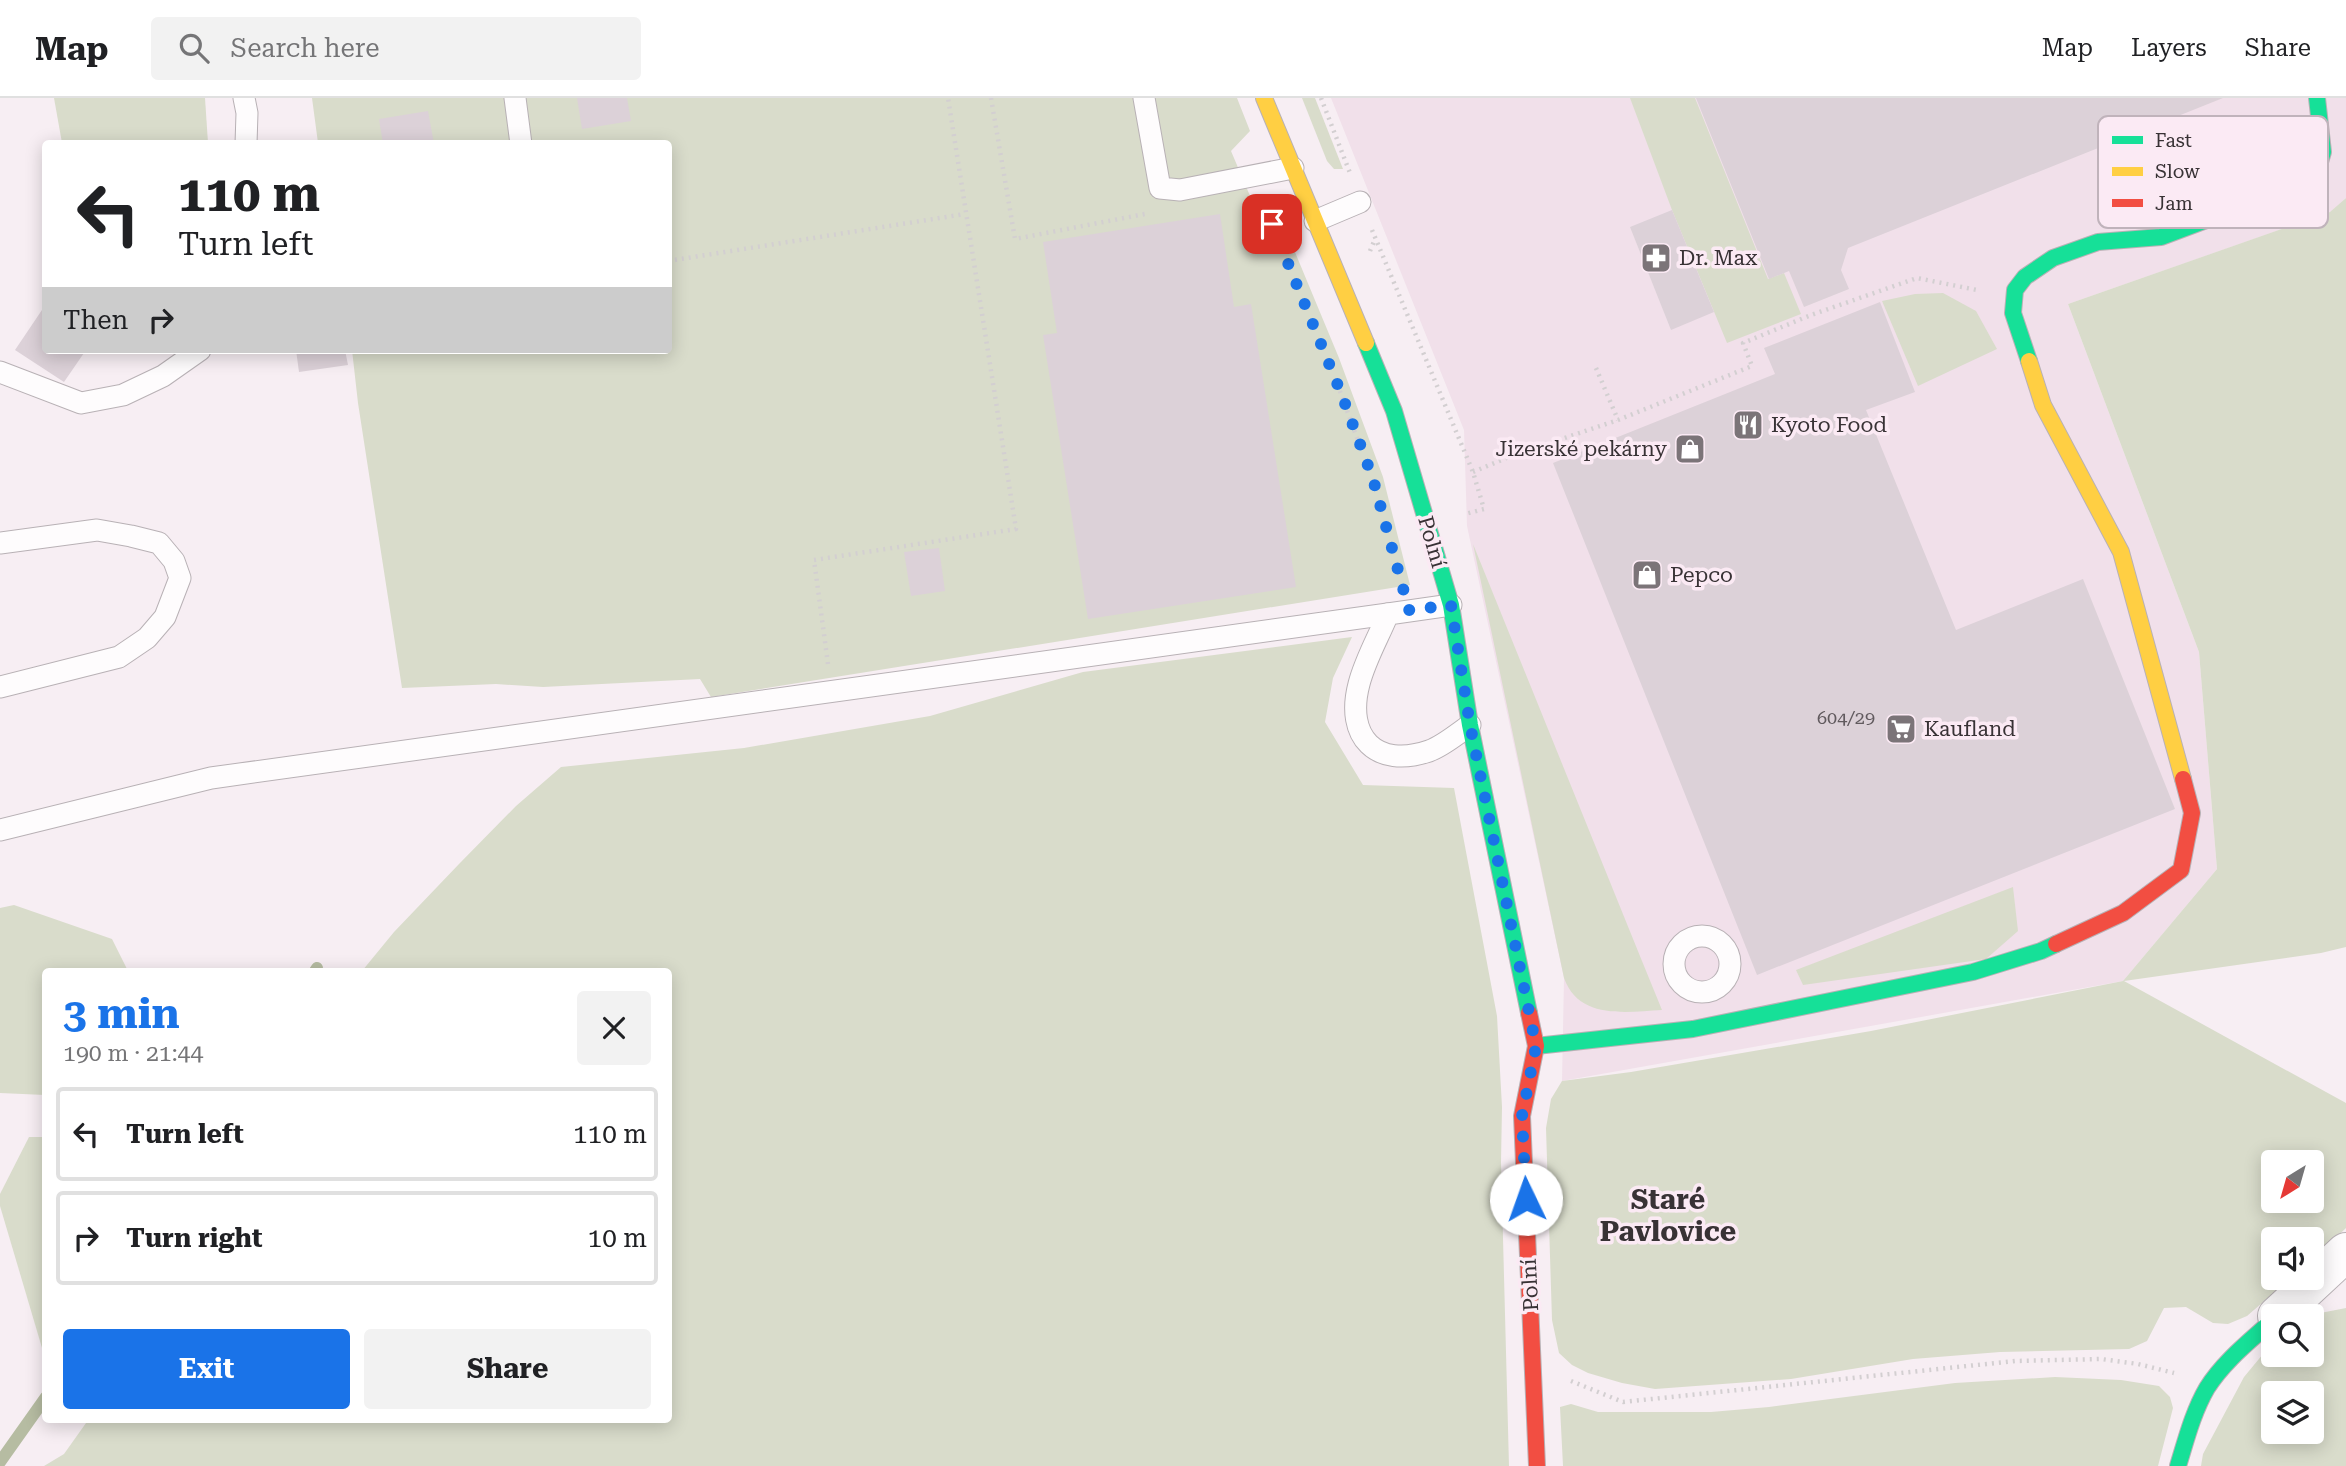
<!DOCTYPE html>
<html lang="en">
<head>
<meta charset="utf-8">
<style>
	body { margin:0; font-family:"Roboto Serif",serif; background:#f2f2f2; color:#202124; height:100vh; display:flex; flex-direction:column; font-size:26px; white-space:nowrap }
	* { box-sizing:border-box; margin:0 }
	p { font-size:23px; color:#757577 }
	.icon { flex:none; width:38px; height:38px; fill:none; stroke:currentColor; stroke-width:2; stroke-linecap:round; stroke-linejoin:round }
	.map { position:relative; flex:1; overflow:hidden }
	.drawer { position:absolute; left:42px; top:870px; width:630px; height:455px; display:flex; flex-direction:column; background:#fff; border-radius:7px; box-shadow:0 4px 18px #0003 }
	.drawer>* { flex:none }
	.banner { position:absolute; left:42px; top:42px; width:630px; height:214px; border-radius:7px; box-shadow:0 4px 18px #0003; background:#fff; color:#202124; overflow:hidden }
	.needle { width:46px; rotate:217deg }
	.tools { position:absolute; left:2261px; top:1052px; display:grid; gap:14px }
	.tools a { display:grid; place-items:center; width:63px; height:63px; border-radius:7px; background:#fff; box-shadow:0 4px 18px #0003; font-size:35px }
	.pin { position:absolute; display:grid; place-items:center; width:60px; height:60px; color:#fff; margin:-30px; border-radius:14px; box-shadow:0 4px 10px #0006 }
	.me { position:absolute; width:77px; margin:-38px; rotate:357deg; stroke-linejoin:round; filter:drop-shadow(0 0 5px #0008) }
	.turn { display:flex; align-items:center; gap:24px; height:147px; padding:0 21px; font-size:32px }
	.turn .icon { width:91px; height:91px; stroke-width:2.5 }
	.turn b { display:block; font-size:49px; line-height:60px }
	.then { display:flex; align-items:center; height:66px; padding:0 21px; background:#0003; gap:14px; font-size:26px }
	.round { display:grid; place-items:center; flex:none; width:74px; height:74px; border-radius:7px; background:#f2f2f2 }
	.head { display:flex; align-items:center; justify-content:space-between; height:119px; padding:0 21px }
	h1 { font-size:42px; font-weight:700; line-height:52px; color:#1a73e8 }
	.action { display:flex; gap:14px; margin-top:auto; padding:14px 21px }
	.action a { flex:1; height:80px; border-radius:7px; background:#1a73e8; color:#fff; font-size:28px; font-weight:700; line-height:80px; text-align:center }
	.action a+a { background:#f2f2f2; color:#202124 }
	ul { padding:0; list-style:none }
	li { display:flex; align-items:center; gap:21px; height:94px; margin:0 14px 10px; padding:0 7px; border:4px solid #e0e0e0; border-radius:7px }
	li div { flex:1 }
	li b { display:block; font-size:26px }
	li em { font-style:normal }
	header { display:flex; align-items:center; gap:42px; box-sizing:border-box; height:98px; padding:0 35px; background:#fff; border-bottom:2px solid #e0e0e0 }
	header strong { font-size:33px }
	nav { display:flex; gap:38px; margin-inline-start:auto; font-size:24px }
	.search { width:490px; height:63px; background:#f2f2f2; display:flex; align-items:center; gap:18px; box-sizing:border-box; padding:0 24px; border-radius:7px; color:#757577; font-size:26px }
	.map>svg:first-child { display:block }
	.built { fill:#f1e0ea }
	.green { fill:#d9dccb; fill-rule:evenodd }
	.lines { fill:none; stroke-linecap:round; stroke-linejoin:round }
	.stream { stroke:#b6bca2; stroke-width:12 }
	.building { fill:#dcd1d8 }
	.lane-casing { stroke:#b8b1b5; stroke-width:23 }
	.street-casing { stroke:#b8b1b5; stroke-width:40 }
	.fast-casing { stroke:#b8b1b5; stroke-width:18 }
	.slow-casing { stroke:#b8b1b5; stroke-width:18 }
	.jam-casing { stroke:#b8b1b5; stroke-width:18 }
	.path { stroke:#d3cfd1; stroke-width:4.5; stroke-dasharray:2 5; stroke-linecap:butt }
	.lane { stroke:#fefcfd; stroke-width:21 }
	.street { stroke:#fefcfd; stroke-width:38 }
	.fast { stroke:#16e098; stroke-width:16 }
	.slow { stroke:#ffcf43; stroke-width:16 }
	.jam { stroke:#f24e42; stroke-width:16 }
	.route { stroke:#1a73e8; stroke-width:12; stroke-dasharray:0 21.6 }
	.labels { text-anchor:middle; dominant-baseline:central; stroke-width:7; stroke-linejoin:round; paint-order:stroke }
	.number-label { font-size:18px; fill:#615a5e }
	.poi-label { font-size:21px; fill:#383235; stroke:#fbeaf4; text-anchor:start }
	.street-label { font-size:21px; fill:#383235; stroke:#fbeaf4 }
	.district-label { font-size:28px; font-weight:bold; fill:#383235; stroke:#fbeaf4 }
	.key { fill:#fbeaf4; stroke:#c0b3bb; stroke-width:2 }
	.key-label { font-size:19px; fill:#383235 }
</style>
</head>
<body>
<header>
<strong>Map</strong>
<div class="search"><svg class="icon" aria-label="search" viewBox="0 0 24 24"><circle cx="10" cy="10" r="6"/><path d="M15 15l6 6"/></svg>Search here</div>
<nav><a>Map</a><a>Layers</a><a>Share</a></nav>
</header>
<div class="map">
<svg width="2346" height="1368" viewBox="0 0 2346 1368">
	<rect width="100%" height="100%" fill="#f7eef3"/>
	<path class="built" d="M1331,0H2346V100L2331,114L2068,206L2199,554L2217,771L2123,883L1562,983L1564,880L1467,428L1464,332Z"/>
	<g class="green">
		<path d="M54,0H205L208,45H62Z"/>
		<path d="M312,0H1237L1250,33L1231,53L1256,112L1275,106L1339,260L1383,379L1410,487L711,599L700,581L543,589L496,586L402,590L358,305L352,252H668V46L318,45Z"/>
		<path d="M1302,0H1315L1343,71H1334L1327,63Z"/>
		<path d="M1630,0H1695L1768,181L1784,175L1801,216L1727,245L1672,112Z"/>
		<path d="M2346,100V849L2321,855L2124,883L2346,1005V1130L2312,1162V1141H2273V1180H2291L2247,1218L2228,1226L2213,1225L2186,1209L2164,1210L2147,1243L2129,1251L2000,1254L1913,1261L1791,1281L1655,1291L1622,1285L1588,1275L1572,1267L1559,1255L1552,1222L1546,1030L1551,1001L1562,983L1631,974L1871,933L2123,883L2217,771L2199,554L2068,206L2330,114ZM2273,1064H2312V1102H2273Z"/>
		<path d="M1943,195L1976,213L1997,251L1918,288L1882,203L1915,196Z"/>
		<path d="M1473,446L1642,863L1662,912C1626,914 1579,922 1564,880Z"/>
		<path d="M1352,539L1333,580L1325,624L1363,687L1454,690L1497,918L1502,1009L1501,1064L1509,1368H44L64,1356L86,1325L83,1321H668V873H362L394,834L459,766L516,708L561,669L744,650L930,618L1083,574Z"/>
		<path d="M2013,789L2018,833L1986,861L1803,887L1796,872Z"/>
		<path d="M14,807L112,841L128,873H46L45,997L0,995V810Z"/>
		<path d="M29,1039H45V1260L0,1108V1096Z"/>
		<path d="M2346,1210V1368H2201L2203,1356L2244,1279L2273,1244V1256H2312V1218H2305ZM2273,1295H2312V1334H2273Z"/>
		<path d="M2055,1279L2121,1282L2159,1288L2170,1299L2173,1310L2158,1368H1563L1560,1309L1571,1306L1598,1314H1711L1769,1309L1955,1285Z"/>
	</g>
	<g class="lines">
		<g class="stream">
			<path d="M315,873L317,870"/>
			<path d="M0,1364L46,1299"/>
		</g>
	</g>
	<g class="building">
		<path d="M577,0H627L631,23L582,31Z"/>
		<path d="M1696,0H2223L1848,150L1841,172L1849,191L1804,209L1789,173L1769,181Z"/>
		<path d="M428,13L434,46H383L379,21Z"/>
		<path d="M1672,112L1714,214L1671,232L1630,129Z"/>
		<path d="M1220,116L1234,209L1251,206L1296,489L1088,521L1043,237L1057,235L1043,144Z"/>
		<path d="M1880,204L1915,294L1866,312L1956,532L2083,481L2175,711L1757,877L1553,365L1775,276L1764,250Z"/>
		<path d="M46,206V252H86L64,284L15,252Z"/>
		<path d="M296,252H345L348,267L299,274Z"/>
		<path d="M939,450L945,493L911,498L904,454Z"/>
	</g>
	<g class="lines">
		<g class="lane-casing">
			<g id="lane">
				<path d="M244,0L247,15L246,46"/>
				<path d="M515,0L521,46"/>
				<path d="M1144,0L1160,90L1180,92L1293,70"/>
				<path d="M1315,123L1360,104"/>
				<path d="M0,274L81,305L123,297L163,278L200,252"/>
				<path d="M0,445L97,432L131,438L159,445L174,463L180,480L165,519L147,540L119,559L0,589"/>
				<path d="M1451,507L1388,516C1379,538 1365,562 1359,586C1345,639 1376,671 1429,653C1443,648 1457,636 1470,627"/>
				<path d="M0,732L211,680L1388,516"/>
				<circle cx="1702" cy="866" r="28"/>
			</g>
		</g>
		<g class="street-casing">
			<path id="street" d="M2277,1218L2346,1154"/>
		</g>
		<g class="fast-casing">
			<g id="fast">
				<path d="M1366,245L1394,313L1451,507L1470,627L1529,915"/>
				<path d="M2029,263L2013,215L2015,192L2025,179L2053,160L2098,144L2161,139L2297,88L2317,74L2323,54L2317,0"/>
				<path d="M1536,948L1693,931L1973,874L2041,853L2056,846"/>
				<path d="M2178,1368C2186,1342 2193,1314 2207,1290C2224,1263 2250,1243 2273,1222"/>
			</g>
		</g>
		<g class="slow-casing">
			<g id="slow">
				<path d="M1264,0L1366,245"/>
				<path d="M2029,263L2043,307L2121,454L2183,681"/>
			</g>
		</g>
		<g class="jam-casing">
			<g id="jam">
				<path d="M2056,846L2123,815L2181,772L2192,715L2183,681"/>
				<path d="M1529,915L1536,948L1522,1018L1537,1368"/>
			</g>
		</g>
		<g class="path">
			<path d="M991,0L1015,141L1145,116"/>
			<path d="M1321,0L1350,75"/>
			<path d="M1372,132L1473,374L1484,411L1465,416"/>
			<path d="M1370,153L1375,141"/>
			<path d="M668,163L965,116"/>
			<path d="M1596,270L1618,322"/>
			<path d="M1340,293L1361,351"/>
			<path d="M1473,374L1511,358L1618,322L1752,268L1743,245L1811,217L1917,180L1977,192"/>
			<path d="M828,566L814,462L1016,431L948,0"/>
			<path d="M1571,1283L1623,1304L2015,1263L2101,1261L2138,1266L2174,1275"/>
		</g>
		<use href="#lane" class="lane"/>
		<use href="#street" class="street"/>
		<use href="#fast" class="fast"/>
		<use href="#slow" class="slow"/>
		<use href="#jam" class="jam"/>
	</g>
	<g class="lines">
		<path class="route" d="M1272,126L1341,295L1373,381L1409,512L1451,507L1470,627L1536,948L1522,1018L1526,1101"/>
	</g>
	<defs>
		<g id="pharmacy-square" transform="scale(1.575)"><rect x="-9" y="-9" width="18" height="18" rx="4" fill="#7b7478" stroke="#fbeaf4"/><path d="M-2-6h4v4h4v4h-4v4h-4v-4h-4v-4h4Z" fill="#fff"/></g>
		<g id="restaurant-square" transform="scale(1.575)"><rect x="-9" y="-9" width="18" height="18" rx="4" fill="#7b7478" stroke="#fbeaf4"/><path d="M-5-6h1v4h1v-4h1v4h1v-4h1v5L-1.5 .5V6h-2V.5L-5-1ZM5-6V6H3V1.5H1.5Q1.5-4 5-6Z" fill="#fff"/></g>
		<g id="shop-square" transform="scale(1.575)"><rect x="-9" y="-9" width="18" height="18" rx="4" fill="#7b7478" stroke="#fbeaf4"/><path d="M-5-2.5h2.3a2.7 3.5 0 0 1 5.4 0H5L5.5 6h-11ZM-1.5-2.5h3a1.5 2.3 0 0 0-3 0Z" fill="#fff"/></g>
		<g id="supermarket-square" transform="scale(1.575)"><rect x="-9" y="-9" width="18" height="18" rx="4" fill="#7b7478" stroke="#fbeaf4"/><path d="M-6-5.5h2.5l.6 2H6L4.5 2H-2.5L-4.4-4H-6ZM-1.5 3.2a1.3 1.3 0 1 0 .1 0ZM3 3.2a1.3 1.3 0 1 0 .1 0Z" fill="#fff"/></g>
	</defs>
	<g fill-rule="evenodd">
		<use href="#pharmacy-square" x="1656" y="160"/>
		<use href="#restaurant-square" x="1748" y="327"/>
		<use href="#shop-square" x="1690" y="351"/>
		<use href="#shop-square" x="1647" y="477"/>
		<use href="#supermarket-square" x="1901" y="631"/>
	</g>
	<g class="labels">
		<g class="number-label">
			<text x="1846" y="619">604/29</text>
		</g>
		<g class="poi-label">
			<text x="1679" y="160">Dr. Max</text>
			<text x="1771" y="327">Kyoto Food</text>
			<text x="1667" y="351" text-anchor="end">Jizerské pekárny</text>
			<text x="1670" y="477">Pepco</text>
			<text x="1924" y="631">Kaufland</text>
		</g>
		<g class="street-label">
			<text transform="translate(1432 444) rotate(74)">Polní</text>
			<text transform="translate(1530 1187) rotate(-93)">Polní</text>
		</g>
		<g class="district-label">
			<text x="1668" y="1101">Staré<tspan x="1668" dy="32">Pavlovice</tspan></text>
		</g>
	</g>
	<rect x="2098" y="18" width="230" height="112" rx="10" class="key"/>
	<rect x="2112" y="38" width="31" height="8" fill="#16e098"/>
	<rect x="2112" y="69" width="31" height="9" fill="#ffcf43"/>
	<rect x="2112" y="101" width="31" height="8" fill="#f24e42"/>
	<g class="key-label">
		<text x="2155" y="49">Fast</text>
		<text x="2155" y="80">Slow</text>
		<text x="2155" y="112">Jam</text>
	</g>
</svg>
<div class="tools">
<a><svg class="needle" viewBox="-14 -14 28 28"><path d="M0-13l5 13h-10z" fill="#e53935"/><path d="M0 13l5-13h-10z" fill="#757577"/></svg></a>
<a><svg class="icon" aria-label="sound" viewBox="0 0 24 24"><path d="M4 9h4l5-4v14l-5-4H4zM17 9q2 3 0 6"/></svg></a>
<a><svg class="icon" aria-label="search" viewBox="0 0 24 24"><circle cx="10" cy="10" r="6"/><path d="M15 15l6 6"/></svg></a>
<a><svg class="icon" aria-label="layers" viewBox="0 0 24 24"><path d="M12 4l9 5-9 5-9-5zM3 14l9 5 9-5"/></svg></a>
</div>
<div class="pin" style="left:1272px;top:126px;background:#d93025"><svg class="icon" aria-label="arrive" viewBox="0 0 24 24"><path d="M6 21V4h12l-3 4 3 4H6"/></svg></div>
<svg class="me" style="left:1526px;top:1101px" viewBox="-20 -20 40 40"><circle r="19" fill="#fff"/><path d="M0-13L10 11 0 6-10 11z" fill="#1a73e8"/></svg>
<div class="banner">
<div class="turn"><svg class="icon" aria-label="left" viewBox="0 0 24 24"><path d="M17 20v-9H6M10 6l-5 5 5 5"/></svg><div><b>110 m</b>Turn left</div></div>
<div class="then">Then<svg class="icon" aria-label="right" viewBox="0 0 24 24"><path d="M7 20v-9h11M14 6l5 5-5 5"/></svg></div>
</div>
<section class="drawer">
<div class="head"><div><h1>3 min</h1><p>190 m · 21:44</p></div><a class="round"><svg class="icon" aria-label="close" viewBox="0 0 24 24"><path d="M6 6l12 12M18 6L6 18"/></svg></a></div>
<ul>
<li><svg class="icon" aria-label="left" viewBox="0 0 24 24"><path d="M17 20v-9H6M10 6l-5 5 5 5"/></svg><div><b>Turn left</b></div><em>110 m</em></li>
<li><svg class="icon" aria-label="right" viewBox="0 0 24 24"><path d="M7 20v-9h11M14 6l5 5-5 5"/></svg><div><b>Turn right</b></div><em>10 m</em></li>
</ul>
<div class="action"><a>Exit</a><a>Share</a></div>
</section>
</div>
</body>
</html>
